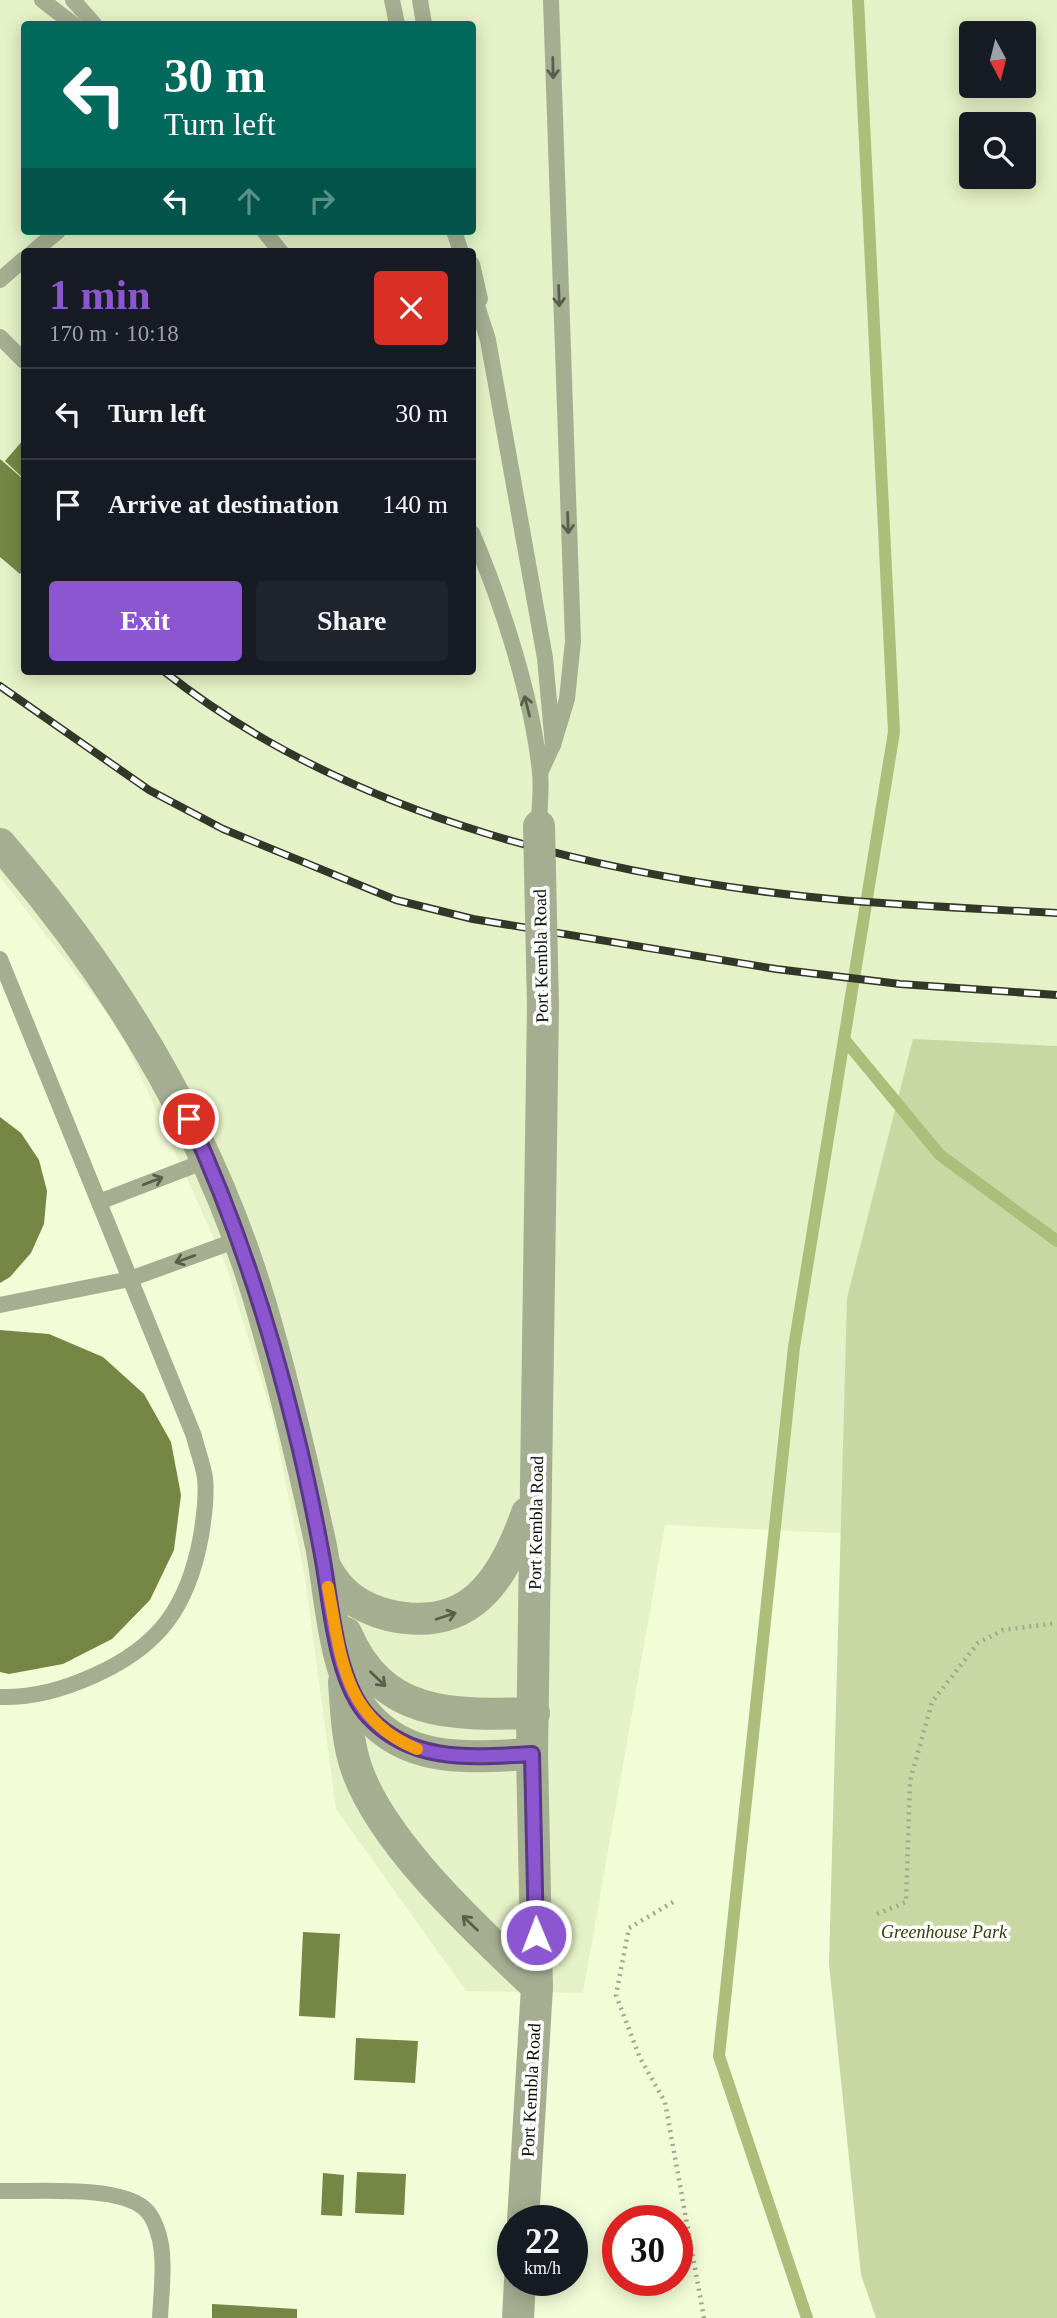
<!DOCTYPE html>
<html lang="en">
<head>
<meta charset="utf-8">
<style>
	body { margin:0; font-family:"Times New Roman",serif; background:#20242c; color:#f1f3f6; height:100vh; display:flex; flex-direction:column; font-size:26px; white-space:nowrap }
	* { box-sizing:border-box; margin:0 }
	p { font-size:23px; color:#9ea1a6 }
	.icon { flex:none; width:38px; height:38px; fill:none; stroke:currentColor; stroke-width:2; stroke-linecap:round; stroke-linejoin:round }
	.map { position:relative; flex:1; overflow:hidden }
	.drawer { position:absolute; left:21px; top:248px; width:455px; height:427px; display:flex; flex-direction:column; background:#171b24; border-radius:7px; box-shadow:0 4px 18px #0003 }
	.drawer>* { flex:none }
	.guide { position:absolute; left:21px; top:21px; width:455px; height:214px; border-radius:7px; box-shadow:0 4px 18px #0003; background:#00695c; color:#fff; overflow:hidden }
	.needle { width:46px; rotate:173deg }
	.buttons { position:absolute; left:959px; top:21px; display:grid; gap:14px }
	.buttons a { display:grid; place-items:center; width:77px; height:77px; border-radius:7px; background:#171b24; box-shadow:0 4px 18px #0003; font-size:35px }
	.speed { position:absolute; left:497px; top:2205px; display:flex; gap:14px; font-size:35px; font-weight:700; text-align:center }
	.speed>* { display:grid; place-content:center; width:91px; height:91px; border-radius:50%; background:#171b24; box-shadow:0 4px 18px #0003; line-height:1 }
	.speed small { font-size:18px; font-weight:400 }
	.speed .limit { border:10px solid #d22; background:#fff; color:#111 }
	.pin { position:absolute; display:grid; place-items:center; width:60px; height:60px; color:#fff; margin:-30px; border:4px solid #fff; border-radius:50%; box-shadow:0 2px 7px #0007 }
	.me { position:absolute; width:77px; margin:-38px; rotate:359deg; stroke-linejoin:round; filter:drop-shadow(0 0 5px #0008) }
	.turn { display:flex; align-items:center; gap:24px; height:147px; padding:0 28px; font-size:32px }
	.turn .icon { width:91px; height:91px; stroke-width:2.5 }
	.turn b { display:block; font-size:49px; line-height:60px }
	.lanes { display:flex; align-items:center; height:66px; padding:0 28px; background:#0003; justify-content:center; gap:35px; direction:ltr }
	.lanes .off { opacity:.35 }
	.round { display:grid; place-items:center; flex:none; width:74px; height:74px; border-radius:7px; background:#20242c }
	.headline { display:flex; align-items:center; justify-content:space-between; height:119px; padding:0 28px }
	h1 { font-size:42px; font-weight:700; line-height:52px; color:#8b56cf }
	.button { display:flex; gap:14px; margin-top:auto; padding:14px 28px }
	.button a { flex:1; height:80px; border-radius:7px; background:#8b56cf; color:#fff; font-size:28px; font-weight:700; line-height:80px; text-align:center }
	.button a+a { background:#20242c; color:#f1f3f6 }
	ul { padding:0; list-style:none }
	li { display:flex; align-items:center; gap:21px; height:91px; padding:0 28px; border-top:2px solid #363941 }
	li div { flex:1 }
	li b { display:block; font-size:26px }
	li em { font-style:normal }
	.map>svg:first-child { display:block }
	.built { fill:#e5f1c6; fill-rule:evenodd }
	.green { fill:#c9d8a3 }
	.lines { fill:none; stroke-linecap:round; stroke-linejoin:round }
	.stream { stroke:#acbe7a; stroke-width:12 }
	.building { fill:#768745 }
	.path { stroke:#a0a98d; stroke-width:4.5; stroke-dasharray:2 5; stroke-linecap:butt }
	.lane { stroke:#a5ae91; stroke-width:16 }
	.street { stroke:#a5ae91; stroke-width:32 }
	.rail-casing { stroke:#323828; stroke-width:8 }
	.rail { stroke:#fff; stroke-width:5; stroke-dasharray:16; stroke-linecap:butt }
	.street-bridge { stroke:#a5ae91; stroke-width:32 }
	.oneway { stroke:#585e4a }
	.route-casing { stroke:#5a3887; stroke-width:18 }
	.route { stroke:#8b56cf; stroke-width:12 }
	.slow { stroke:#f59e0b; stroke-width:12 }
	.labels { text-anchor:middle; dominant-baseline:central; stroke-width:7; stroke-linejoin:round; paint-order:stroke }
	.street-label { font-size:18px; fill:#0b0f04; stroke:#fff }
	.park-label { font-size:18px; font-style:italic; fill:#343f0b; stroke:#fff }
</style>
</head>
<body>
<div class="map">
<svg width="1057" height="2318" viewBox="0 0 1057 2318">
	<rect width="100%" height="100%" fill="#f2fdd8"/>
	<path class="built" d="M0,0H1057V1046L919,1040L897,1536L665,1525L583,1993L466,1991L336,1809L305,1577L272,1415L225,1263L119,1028L0,877ZM24,24H472V231H24ZM971,33H1024V86H971ZM971,124H1024V177H971ZM24,252H472V672H24Z"/>
	<path class="green" d="M913,1039L1057,1046V2318H876L861,2275L829,1964L847,1298Z"/>
	<g class="lines">
		<g class="stream">
			<path d="M844,1039L940,1155L1057,1241"/>
			<path d="M807,2318L719,2056L794,1347L894,732L858,0"/>
		</g>
	</g>
	<g class="building">
		<path d="M24,439V479L5,461Z"/>
		<path d="M0,459L24,480V569L20,574L0,557Z"/>
		<path d="M0,1117L21,1133L39,1160L47,1191L44,1224L31,1253L10,1277L0,1283Z"/>
		<path d="M0,1330L49,1334L103,1357L144,1394L171,1442L181,1495L174,1550L150,1600L112,1639L63,1664L9,1674L0,1672Z"/>
		<path d="M303,1932L340,1934L335,2018L299,2016Z"/>
		<path d="M356,2038L418,2041L415,2083L354,2080Z"/>
		<path d="M357,2172L406,2174L404,2215L355,2213Z"/>
		<path d="M323,2173L344,2175L342,2216L321,2215Z"/>
		<path d="M212,2304L297,2309V2318H212Z"/>
	</g>
	<g class="lines">
		<g class="path">
			<path d="M673,1902L629,1928L616,1995L640,2058L665,2102L704,2318"/>
			<path d="M877,1914L906,1902L910,1781L932,1702L978,1643L1003,1630L1057,1623"/>
		</g>
		<g class="lane">
			<path d="M42,0L73,24"/>
			<path d="M73,0L94,24"/>
			<path d="M392,0L397,24"/>
			<path d="M420,0L424,24"/>
			<path d="M551,0L573,641L567,699L553,745"/>
			<path d="M264,231L281,252"/>
			<path d="M454,231L461,252"/>
			<path d="M33,252L58,231"/>
			<path d="M472,264L480,299"/>
			<path d="M0,280L24,259"/>
			<path d="M472,290L488,340L545,658L553,745L540,773"/>
			<path d="M0,337L24,361"/>
			<path d="M472,533C502,603 532,696 540,772C542,789 539,808 539,826"/>
			<path d="M0,959L194,1436C197,1450 203,1464 205,1478C207,1496 204,1518 201,1536C188,1607 159,1647 93,1676C62,1690 33,1698 0,1697"/>
			<path d="M99,1202L208,1160"/>
			<path d="M0,1305L130,1279L240,1239"/>
			<path d="M0,2191C36,2192 117,2185 144,2208C155,2217 161,2239 162,2253C164,2274 161,2297 160,2318"/>
		</g>
		<g class="street">
			<path d="M0,844C124,987 218,1146 268,1330C288,1401 305,1473 321,1546C331,1597 333,1676 367,1715C410,1765 473,1757 532,1754"/>
			<path d="M326,1568C340,1594 360,1608 388,1615C469,1634 503,1581 527,1513"/>
			<path d="M346,1633C383,1719 454,1715 534,1713"/>
			<path d="M344,1682C346,1710 347,1740 356,1767C381,1843 479,1932 537,1987"/>
			<path d="M523,2221L537,1987L532,1754L543,1006"/>
			<path d="M518,2318L520,2280"/>
		</g>
		<g class="rail-casing">
			<g id="rail">
				<path d="M165,672C350,819 610,879 841,900C913,906 985,909 1057,913"/>
				<path d="M0,686L149,790L223,829L396,900L473,919L776,969L900,984L1057,995"/>
			</g>
		</g>
		<use href="#rail" class="rail"/>
		<path class="street-bridge" d="M539,826L543,1006"/>
	</g>
	<defs><path id="oneway-shaft" d="M-6 0H5M1.5-3L5.5 0L1.5 3" fill="none" stroke-width="1.6" stroke-linecap="round" stroke-linejoin="round" transform="scale(1.75)"/></defs>
	<g class="oneway">
		<use href="#oneway-shaft" transform="translate(553 68) rotate(89)"/>
		<use href="#oneway-shaft" transform="translate(559 296) rotate(88)"/>
		<use href="#oneway-shaft" transform="translate(568 523) rotate(88)"/>
		<use href="#oneway-shaft" transform="translate(527 706) rotate(-104)"/>
		<use href="#oneway-shaft" transform="translate(153 1181) rotate(-21)"/>
		<use href="#oneway-shaft" transform="translate(185 1259) rotate(160)"/>
		<use href="#oneway-shaft" transform="translate(446 1616) rotate(-18)"/>
		<use href="#oneway-shaft" transform="translate(378 1679) rotate(44)"/>
		<use href="#oneway-shaft" transform="translate(470 1923) rotate(-136)"/>
	</g>
	<g class="lines">
		<g class="route-casing">
			<path id="route" d="M189,1119C235,1218 268,1320 294,1425C305,1468 314,1512 322,1555C331,1603 335,1681 369,1717C413,1764 473,1757 532,1754L536,1935"/>
		</g>
		<use href="#route" class="route"/>
		<path class="slow" d="M328,1587C341,1657 343,1718 417,1749"/>
	</g>
	<g class="labels">
		<g class="street-label">
			<text transform="translate(541 956) rotate(-91)">Port Kembla Road</text>
			<text transform="translate(536 1523) rotate(-89)">Port Kembla Road</text>
			<text transform="translate(531 2090) rotate(-87)">Port Kembla Road</text>
		</g>
		<g class="park-label">
			<text x="944" y="1932">Greenhouse Park</text>
		</g>
	</g>
</svg>
<div class="buttons">
<a><svg class="needle" viewBox="-14 -14 28 28"><path d="M0-13l5 13h-10z" fill="#e53935"/><path d="M0 13l5-13h-10z" fill="#9ea1a6"/></svg></a>
<a><svg class="icon" aria-label="search" viewBox="0 0 24 24"><circle cx="10" cy="10" r="6"/><path d="M15 15l6 6"/></svg></a>
</div>
<div class="speed"><div>22<small>km/h</small></div><div class="limit">30</div></div>
<div class="pin" style="left:189px;top:1119px;background:#d93025"><svg class="icon" aria-label="arrive" viewBox="0 0 24 24"><path d="M6 21V4h12l-3 4 3 4H6"/></svg></div>
<svg class="me" style="left:536px;top:1935px" viewBox="-20 -20 40 40"><circle r="17" fill="#8b56cf" stroke="#fff" stroke-width="3"/><path d="M0-11L8 9 0 5-8 9z" fill="#fff"/></svg>
<div class="guide">
<div class="turn"><svg class="icon" aria-label="left" viewBox="0 0 24 24"><path d="M17 20v-9H6M10 6l-5 5 5 5"/></svg><div><b>30 m</b>Turn left</div></div>
<div class="lanes"><svg class="icon" aria-label="left" viewBox="0 0 24 24"><path d="M17 20v-9H6M10 6l-5 5 5 5"/></svg><svg class="icon off" aria-label="ahead" viewBox="0 0 24 24"><path d="M12 20V5M6 11l6-6 6 6"/></svg><svg class="icon off" aria-label="right" viewBox="0 0 24 24"><path d="M7 20v-9h11M14 6l5 5-5 5"/></svg></div>
</div>
<section class="drawer">
<div class="headline"><div><h1>1 min</h1><p>170 m · 10:18</p></div><a class="round" style="background:#d93025;color:#fff"><svg class="icon" aria-label="close" viewBox="0 0 24 24"><path d="M6 6l12 12M18 6L6 18"/></svg></a></div>
<ul>
<li><svg class="icon" aria-label="left" viewBox="0 0 24 24"><path d="M17 20v-9H6M10 6l-5 5 5 5"/></svg><div><b>Turn left</b></div><em>30 m</em></li>
<li><svg class="icon" aria-label="arrive" viewBox="0 0 24 24"><path d="M6 21V4h12l-3 4 3 4H6"/></svg><div><b>Arrive at destination</b></div><em>140 m</em></li>
</ul>
<div class="button"><a>Exit</a><a>Share</a></div>
</section>
</div>
</body>
</html>
